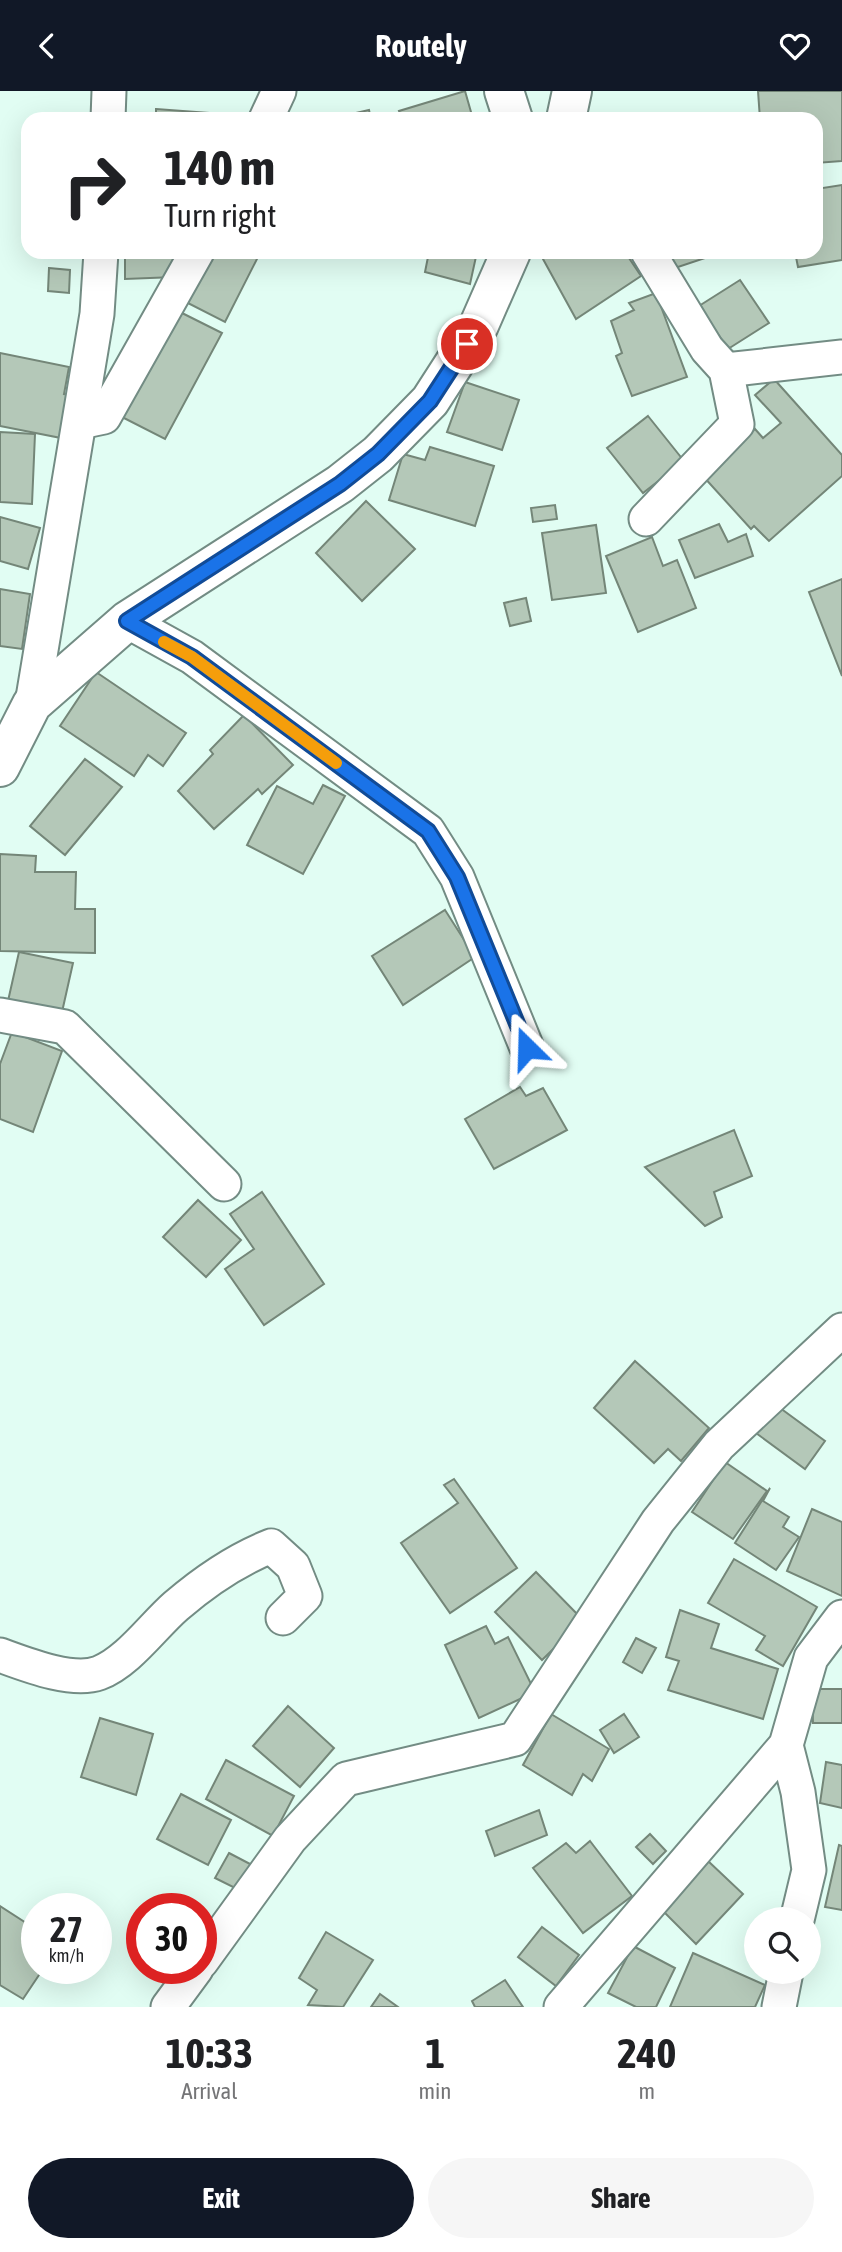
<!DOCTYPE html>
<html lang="en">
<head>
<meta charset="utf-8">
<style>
	body { margin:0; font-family:"Asap Condensed",sans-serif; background:#f6f6f6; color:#202124; height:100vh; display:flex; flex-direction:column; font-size:26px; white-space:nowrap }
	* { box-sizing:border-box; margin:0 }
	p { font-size:23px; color:#757577 }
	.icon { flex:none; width:38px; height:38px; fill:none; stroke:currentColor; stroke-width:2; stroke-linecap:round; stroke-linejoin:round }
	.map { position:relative; height:1916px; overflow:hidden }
	.details { display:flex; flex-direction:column; background:#fff; flex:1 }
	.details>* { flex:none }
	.banner { position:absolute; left:21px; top:21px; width:802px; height:147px; border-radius:21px; box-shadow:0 7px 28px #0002; background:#fff; color:#202124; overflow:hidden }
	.controls { position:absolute; left:744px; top:1816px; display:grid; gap:14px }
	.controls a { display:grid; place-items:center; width:77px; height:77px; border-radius:50%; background:#fff; box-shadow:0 7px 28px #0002; font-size:35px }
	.speed { position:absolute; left:21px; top:1802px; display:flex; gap:14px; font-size:35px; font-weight:700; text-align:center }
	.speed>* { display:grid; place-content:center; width:91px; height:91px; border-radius:50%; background:#fff; box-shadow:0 7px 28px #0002; line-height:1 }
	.speed small { font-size:18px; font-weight:400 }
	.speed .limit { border:10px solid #d22; background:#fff; color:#111 }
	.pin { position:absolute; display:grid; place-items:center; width:60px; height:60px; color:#fff; margin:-30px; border:4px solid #fff; border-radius:50%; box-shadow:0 2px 7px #0007 }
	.me { position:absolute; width:77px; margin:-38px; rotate:338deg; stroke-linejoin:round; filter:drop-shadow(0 0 5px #0008) }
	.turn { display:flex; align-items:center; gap:24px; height:147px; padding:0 28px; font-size:32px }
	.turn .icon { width:91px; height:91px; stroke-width:2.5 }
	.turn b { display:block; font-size:49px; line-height:60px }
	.eta { display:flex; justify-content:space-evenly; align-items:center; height:119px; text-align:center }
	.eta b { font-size:42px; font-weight:700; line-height:49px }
	.action { display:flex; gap:14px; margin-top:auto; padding:14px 28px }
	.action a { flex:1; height:80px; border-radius:42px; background:#111827; color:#fff; font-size:28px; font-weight:700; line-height:80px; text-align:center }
	.action a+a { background:#f6f6f6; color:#202124 }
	header { display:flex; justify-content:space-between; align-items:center; height:91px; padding:0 28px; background:#111827; color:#fff; font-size:32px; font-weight:700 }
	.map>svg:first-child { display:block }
	.building { fill:#b4c8b8; stroke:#748678; stroke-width:2 }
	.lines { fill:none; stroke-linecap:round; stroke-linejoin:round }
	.street-casing { stroke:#738c84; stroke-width:37 }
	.secondary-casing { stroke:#738c84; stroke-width:42 }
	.street { stroke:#fff; stroke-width:33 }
	.secondary { stroke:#fff; stroke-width:38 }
	.route-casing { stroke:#114b97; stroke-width:18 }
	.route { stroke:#1a73e8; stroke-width:12 }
	.slow { stroke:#f59e0b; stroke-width:12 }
</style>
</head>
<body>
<header><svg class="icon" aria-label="back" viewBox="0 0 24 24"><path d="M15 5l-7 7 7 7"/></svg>Routely<svg class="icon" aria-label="heart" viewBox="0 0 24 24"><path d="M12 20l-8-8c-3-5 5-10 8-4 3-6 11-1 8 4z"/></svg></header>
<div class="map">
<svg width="842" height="1916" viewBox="0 0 842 1916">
	<rect width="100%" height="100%" fill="#e1fdf3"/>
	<g class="building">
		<path d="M465,0L473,28H402L399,20Z"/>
		<path d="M758,0H842V70L816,72V28H760Z"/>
		<path d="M156,18L222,23V28H156Z"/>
		<path d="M369,19L371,28H330Z"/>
		<path d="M842,94V169L798,176L795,161H816V98Z"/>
		<path d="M125,161H174L175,186L125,188Z"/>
		<path d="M204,161H253L259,164L225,231L180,208Z"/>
		<path d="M429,161H477L470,193L425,181Z"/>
		<path d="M544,161H625L641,185L576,228L543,168Z"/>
		<path d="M669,161H723L675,177Z"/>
		<path d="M49,177L70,179L69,202L48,200Z"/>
		<path d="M740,189L769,232L728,258L699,215Z"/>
		<path d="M656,202L687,286L632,305L616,265L622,262L611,230L634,219L629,212Z"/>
		<path d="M178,220L222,242L165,348L120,325Z"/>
		<path d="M0,262L69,276L64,303L74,304L66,348L0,335Z"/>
		<path d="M774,288L842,364V385L769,450L754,435L751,438L702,384L755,338L763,347L781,332L755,304Z"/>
		<path d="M465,291L519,309L502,359L447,341Z"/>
		<path d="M648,325L684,370L643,402L607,357Z"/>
		<path d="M0,341L35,343L32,413L0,411Z"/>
		<path d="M430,356L494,375L475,435L389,409L403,363L425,369Z"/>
		<path d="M366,410L415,458L362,510L316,462Z"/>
		<path d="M555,414L557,428L533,431L531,417Z"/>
		<path d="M0,426L40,437L28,478L0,470Z"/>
		<path d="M719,433L728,451L746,443L753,465L695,487L679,449Z"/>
		<path d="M596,434L606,502L552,509L542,442Z"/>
		<path d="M652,446L663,475L677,469L696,517L638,541L606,465Z"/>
		<path d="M842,488V585L809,501Z"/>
		<path d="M0,498L30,503L22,558L0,555Z"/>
		<path d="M526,507L531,530L510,535L504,512Z"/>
		<path d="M96,581L186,642L163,675L148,664L134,685L60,635Z"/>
		<path d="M244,624L293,674L262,703L258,698L214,738L178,700L213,663L210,659Z"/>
		<path d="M85,668L122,696L65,764L30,735Z"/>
		<path d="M323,694L345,705L303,783L247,754L277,695L313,713Z"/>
		<path d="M0,763L36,765L35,781H76L75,818H95V862L0,860Z"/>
		<path d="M445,819L475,866L403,914L372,865Z"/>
		<path d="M19,861L73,872L62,921L8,910Z"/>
		<path d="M12,941L62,960L33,1041L0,1028V973Z"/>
		<path d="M520,996L526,1005L543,997L567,1039L494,1078L465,1028Z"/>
		<path d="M734,1039L752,1085L714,1101L722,1126L705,1135L645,1076Z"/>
		<path d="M262,1101L324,1193L264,1234L225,1178L254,1158L230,1123Z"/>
		<path d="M198,1109L241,1149L206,1186L163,1146Z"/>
		<path d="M635,1270L709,1337L681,1370L668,1358L654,1372L594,1317Z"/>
		<path d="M776,1314L825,1350L805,1378L756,1342Z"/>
		<path d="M725,1371L767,1400L733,1448L692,1421Z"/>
		<path d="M454,1388L517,1477L450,1522L401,1452L458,1412L444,1394Z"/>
		<path d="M770,1397L763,1410L789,1426L783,1436L799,1446L776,1479L735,1452Z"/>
		<path d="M812,1418L842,1431V1505L787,1480Z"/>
		<path d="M734,1468L817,1516L783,1575L756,1559L765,1545L708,1512Z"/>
		<path d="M536,1481L583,1529L542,1569L495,1521Z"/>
		<path d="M680,1519L719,1533L711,1557L778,1578L763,1628L668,1599L679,1570L666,1566Z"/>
		<path d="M486,1535L495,1553L508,1546L535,1601L479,1627L445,1554Z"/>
		<path d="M636,1547L656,1557L642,1582L623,1571Z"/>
		<path d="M812,1598H842V1632H813Z"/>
		<path d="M288,1615L334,1657L300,1696L253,1655Z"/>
		<path d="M551,1623L609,1658L592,1690L583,1683L572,1704L523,1674Z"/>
		<path d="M624,1623L639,1646L614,1662L600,1639Z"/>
		<path d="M100,1627L153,1643L136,1704L81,1686Z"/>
		<path d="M226,1669L294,1705L273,1745L206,1708Z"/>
		<path d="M826,1671L842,1674V1717L820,1712Z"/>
		<path d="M181,1703L231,1729L208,1774L157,1748Z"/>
		<path d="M539,1719L547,1744L495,1765L486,1740Z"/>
		<path d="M650,1743L666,1760L653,1773L636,1756Z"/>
		<path d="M590,1750L632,1805L583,1842L533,1777L566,1752L576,1762Z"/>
		<path d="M839,1754L842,1755V1819L825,1816Z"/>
		<path d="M229,1762L252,1774L239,1799L215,1787Z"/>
		<path d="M707,1769L743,1803L696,1853L662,1819Z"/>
		<path d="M0,1815L37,1839V1878H43L23,1908L0,1894Z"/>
		<path d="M542,1836L579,1864L556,1895L518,1866Z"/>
		<path d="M326,1841L373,1869L343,1916L308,1914L317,1899L299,1887Z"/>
		<path d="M633,1855L675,1877L656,1916H636L608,1902Z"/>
		<path d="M693,1862L765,1894L755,1916H670Z"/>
		<path d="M505,1889L523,1916H475L472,1910Z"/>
		<path d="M380,1903L398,1916H371Z"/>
	</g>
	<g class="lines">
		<g class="street-casing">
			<g id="street">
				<path d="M108,28L109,0"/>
				<path d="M266,28L279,0"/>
				<path d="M726,279L842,266"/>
				<path d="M80,331L104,326L197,161"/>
				<path d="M646,428L737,333L726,279L707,258L648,161"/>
				<path d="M127,530L192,566L428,740L457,786L527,957"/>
				<path d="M32,613L97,223L101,161"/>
				<path d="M0,924L65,936L224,1093"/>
				<path d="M0,1564C25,1573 72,1592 99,1582C128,1571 153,1535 176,1515C205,1490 236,1469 271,1455L293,1475L305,1505L283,1527"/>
				<path d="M786,1654L798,1701L809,1779L797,1829"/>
				<path d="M201,1871L290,1748L346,1688L515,1648L658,1430L719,1354L842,1239"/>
				<path d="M168,1916L196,1878"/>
				<path d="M561,1916L786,1654L811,1567L842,1526"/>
				<path d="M779,1916L786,1881"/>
			</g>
		</g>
		<g class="secondary-casing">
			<g id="secondary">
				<path d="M504,0L513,28"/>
				<path d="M566,28L572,0"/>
				<path d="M0,676L32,613L127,530L340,393L378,363L430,310L479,234L511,161"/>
			</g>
		</g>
		<use href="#street" class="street"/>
		<use href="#secondary" class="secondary"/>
	</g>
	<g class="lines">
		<g class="route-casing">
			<path id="route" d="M467,253L430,310L378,363L340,393L127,530L192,566L428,740L457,786L527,957"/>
		</g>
		<use href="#route" class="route"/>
		<path class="slow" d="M164,551L192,566L336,672"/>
	</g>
</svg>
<div class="controls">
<a><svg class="icon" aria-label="search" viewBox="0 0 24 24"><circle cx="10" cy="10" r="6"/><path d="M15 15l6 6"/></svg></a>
</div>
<div class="speed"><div>27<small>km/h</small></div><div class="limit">30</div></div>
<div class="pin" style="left:467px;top:253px;background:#d93025"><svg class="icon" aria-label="arrive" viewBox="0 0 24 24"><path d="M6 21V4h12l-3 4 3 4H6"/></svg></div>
<svg class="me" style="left:527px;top:957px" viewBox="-20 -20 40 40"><path d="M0-17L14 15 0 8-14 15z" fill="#1a73e8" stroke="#fff" stroke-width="4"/></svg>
<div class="banner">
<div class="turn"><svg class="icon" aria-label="right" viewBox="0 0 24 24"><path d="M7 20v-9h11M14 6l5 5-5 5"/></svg><div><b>140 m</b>Turn right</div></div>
</div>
</div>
<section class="details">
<div class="eta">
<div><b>10:33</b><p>Arrival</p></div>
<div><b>1</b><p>min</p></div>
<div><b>240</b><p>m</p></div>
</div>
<div class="action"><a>Exit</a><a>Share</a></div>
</section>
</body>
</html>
